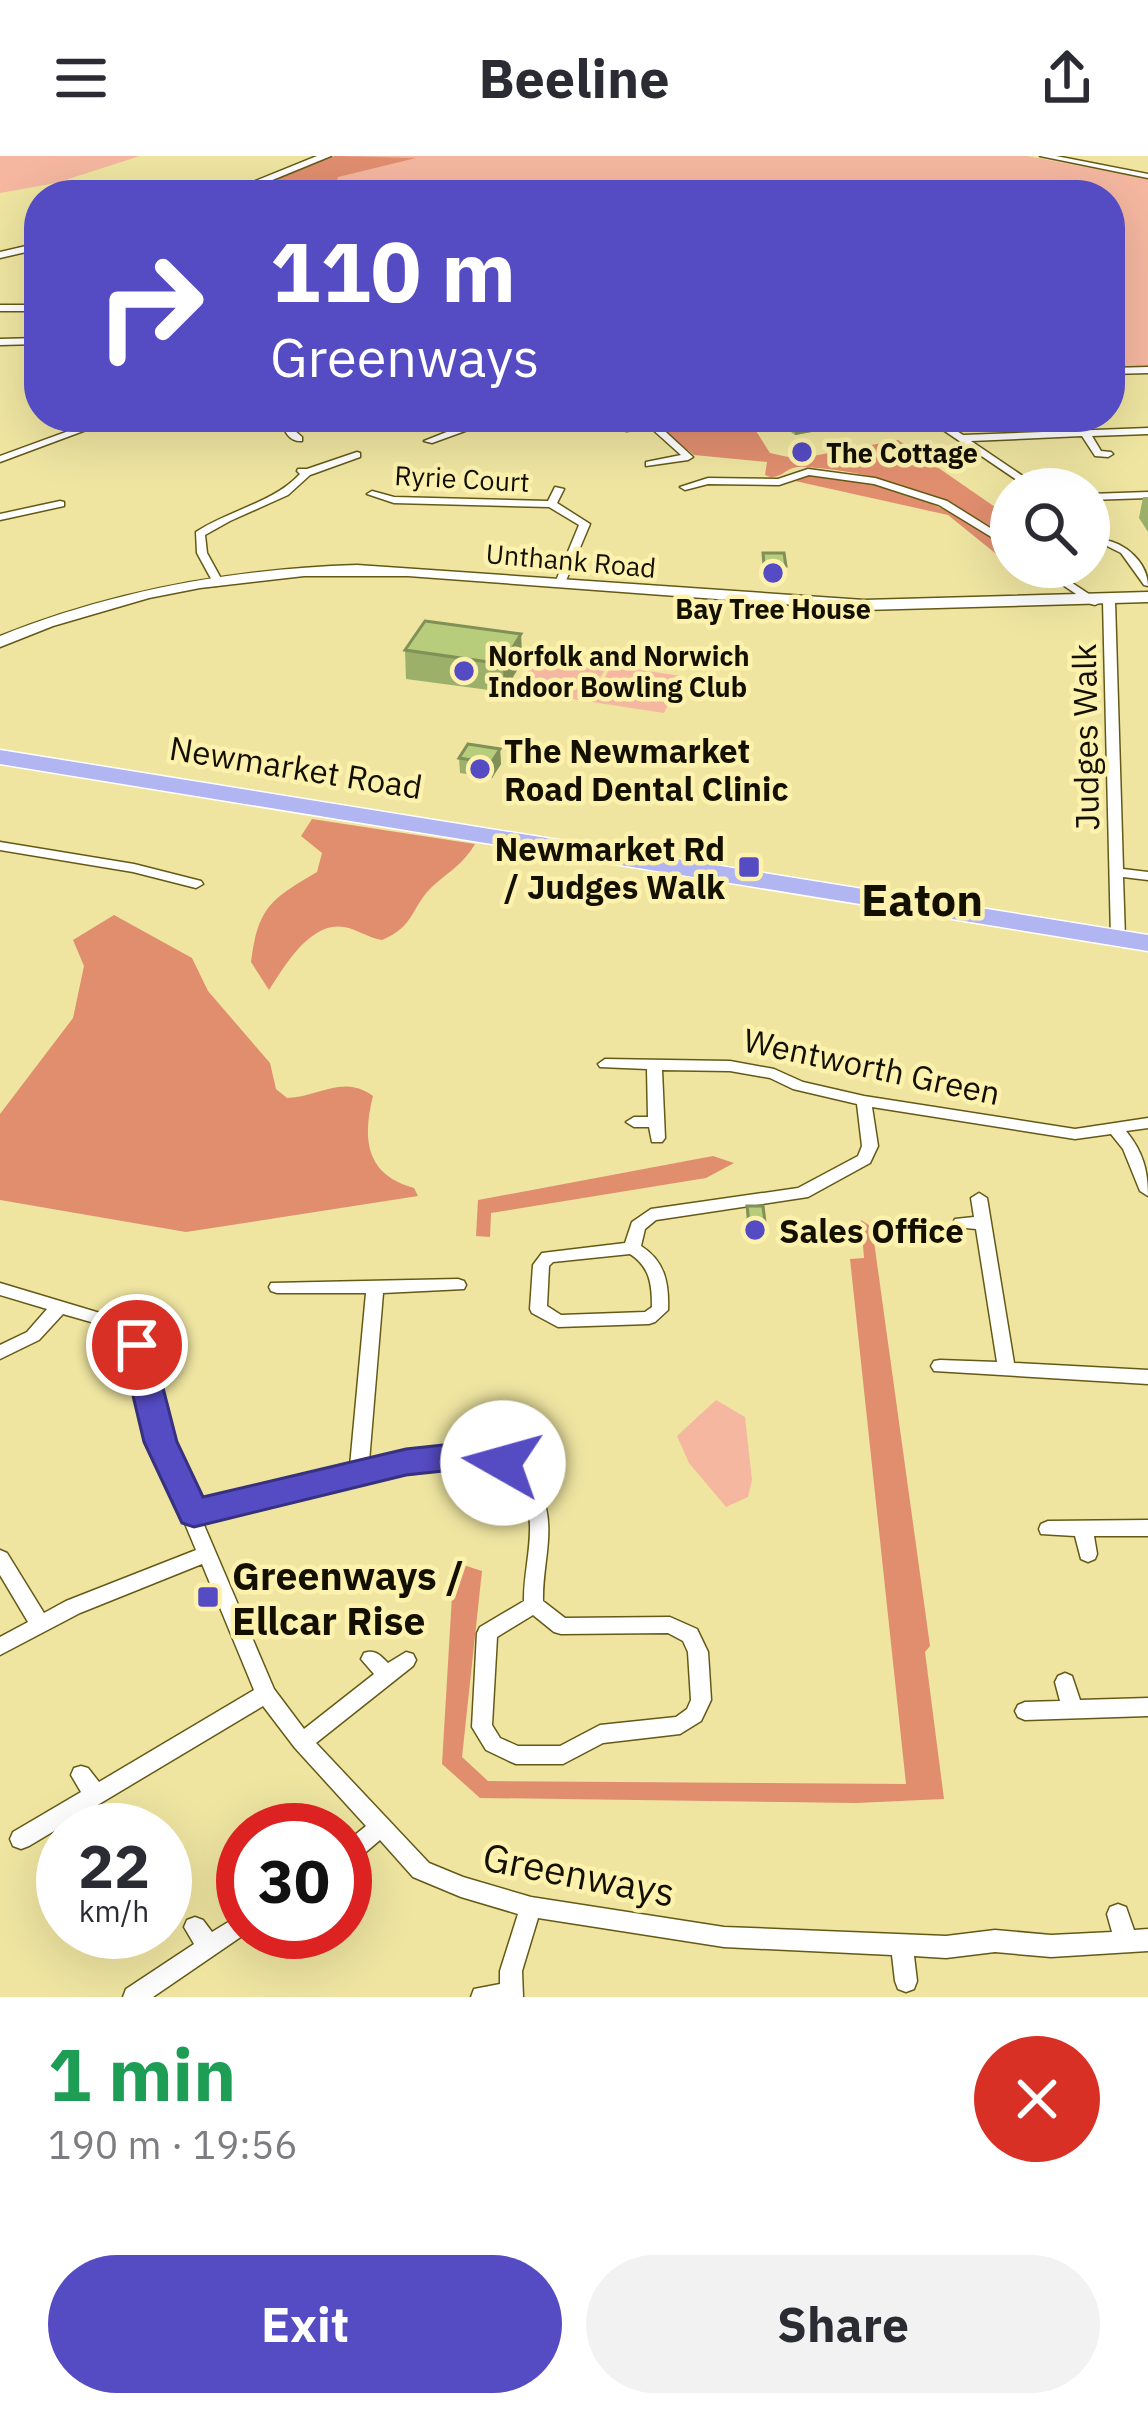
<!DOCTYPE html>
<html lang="en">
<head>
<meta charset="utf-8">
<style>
	body { margin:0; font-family:"IBM Plex Sans",sans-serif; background:#f2f2f3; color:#2b2b33; height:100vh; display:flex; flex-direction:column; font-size:45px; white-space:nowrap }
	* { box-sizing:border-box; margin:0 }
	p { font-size:39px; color:#7c7c81 }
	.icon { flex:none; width:66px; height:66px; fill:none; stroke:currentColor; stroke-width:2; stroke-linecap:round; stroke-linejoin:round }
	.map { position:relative; height:1841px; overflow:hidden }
	.panel { display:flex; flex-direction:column; background:#fff; flex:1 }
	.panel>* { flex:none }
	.hud { position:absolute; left:24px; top:24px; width:1101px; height:252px; border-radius:48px; box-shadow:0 12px 48px #0002; background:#554bc3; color:#fff; overflow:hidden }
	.fabs { position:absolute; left:990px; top:312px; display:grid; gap:24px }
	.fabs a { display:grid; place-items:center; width:120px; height:120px; border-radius:50%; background:#fff; box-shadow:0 12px 48px #0002; font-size:60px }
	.speed { position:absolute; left:36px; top:1647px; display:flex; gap:24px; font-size:60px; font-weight:700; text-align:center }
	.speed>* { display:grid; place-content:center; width:156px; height:156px; border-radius:50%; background:#fff; box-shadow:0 12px 48px #0002; line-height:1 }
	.speed small { font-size:30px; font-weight:400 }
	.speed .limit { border:18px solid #d22; background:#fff; color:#111 }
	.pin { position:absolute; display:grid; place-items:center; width:102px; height:102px; color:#fff; margin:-51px; border:6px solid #fff; border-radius:50%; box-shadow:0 3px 12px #0007 }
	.me { position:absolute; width:132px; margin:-66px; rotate:277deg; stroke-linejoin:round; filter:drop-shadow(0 0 9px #0008) }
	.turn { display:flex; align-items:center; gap:42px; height:252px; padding:0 48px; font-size:54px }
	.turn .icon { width:156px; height:156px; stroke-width:2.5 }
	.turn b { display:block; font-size:84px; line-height:102px }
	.round { display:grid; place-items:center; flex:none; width:126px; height:126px; border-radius:63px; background:#f2f2f3 }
	.head { display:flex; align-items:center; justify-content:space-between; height:204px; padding:0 48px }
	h1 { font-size:72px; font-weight:800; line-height:90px; color:#1e9e55 }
	.cta { display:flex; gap:24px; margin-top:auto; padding:24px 48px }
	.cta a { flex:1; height:138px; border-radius:72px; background:#554bc3; color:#fff; font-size:48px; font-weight:800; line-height:138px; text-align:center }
	.cta a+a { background:#f2f2f3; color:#2b2b33 }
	header { display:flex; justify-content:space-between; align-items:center; height:156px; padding:0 48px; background:#fff; font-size:54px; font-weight:800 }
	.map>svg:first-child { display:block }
	.green { fill:#f5b7a0 }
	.forest { fill:#e18e6f }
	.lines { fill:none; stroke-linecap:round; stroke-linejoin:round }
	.street-casing { stroke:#645a16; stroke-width:3 }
	.secondary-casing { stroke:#645a16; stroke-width:3 }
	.highway-casing { stroke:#fff; stroke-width:3 }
	.street { fill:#fff; fill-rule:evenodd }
	.secondary { fill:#fff; fill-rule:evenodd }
	.highway { fill:#b1b5f2; fill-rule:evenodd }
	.wall { fill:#9db06a }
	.shaded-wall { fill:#809056 }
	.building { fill:#b7cd7b; stroke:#809056; stroke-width:3 }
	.route { fill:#554bc3; stroke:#37317f; stroke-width:3 }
	.poi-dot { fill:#554bc3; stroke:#fcf2ae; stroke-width:4.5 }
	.labels { text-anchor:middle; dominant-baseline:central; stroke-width:9; stroke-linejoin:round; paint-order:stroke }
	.far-poi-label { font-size:27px; font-weight:bold; fill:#141000; stroke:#fcf2ae; text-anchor:start }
	.far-street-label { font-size:27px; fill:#141000; stroke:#fcf2ae }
	.street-label { font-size:33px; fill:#141000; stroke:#fcf2ae }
	.poi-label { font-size:33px; font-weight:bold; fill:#141000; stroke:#fcf2ae; text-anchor:start }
	.near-poi-label { font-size:39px; font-weight:bold; fill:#141000; stroke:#fcf2ae; text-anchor:start }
	.near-street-label { font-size:39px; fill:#141000; stroke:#fcf2ae }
	.district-label { font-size:45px; font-weight:bold; fill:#141000; stroke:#fcf2ae }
</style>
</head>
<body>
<header><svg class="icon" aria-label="menu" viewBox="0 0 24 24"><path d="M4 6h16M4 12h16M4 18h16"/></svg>Beeline<svg class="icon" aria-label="share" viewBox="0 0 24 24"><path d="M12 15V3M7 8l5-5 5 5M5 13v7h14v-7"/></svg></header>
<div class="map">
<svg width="1148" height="1841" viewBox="0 0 1148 1841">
	<rect width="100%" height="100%" fill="#efe5a1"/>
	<g class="green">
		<path d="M0,0H140L56,27L0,37Z"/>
		<path d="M335,0H1027L1148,23V211L1110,212V39H237Z"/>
		<path d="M538,500L607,510L587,545L516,535Z"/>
		<path d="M611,510H612L682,520L664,557L592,546Z"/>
		<path d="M716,1244L745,1261L752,1324L748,1341L726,1351L689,1307L677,1280Z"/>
	</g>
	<g class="forest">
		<path d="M335,0L416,2L338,21L335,30L314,39H237Z"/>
		<path d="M655,261H747L770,297L797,303L898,284L1011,362V383C948,342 879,314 802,311C786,310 785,321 770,321L765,319L767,306L694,299L653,266Z"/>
		<path d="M808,320C881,320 955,351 1011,396V410L948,359L795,325Z"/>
		<path d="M312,663L475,688C464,707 450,715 434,729C410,751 416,770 382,784C369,782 356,773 344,771C310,765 284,811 269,834L251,806C258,751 271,743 317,716L322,697L301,680Z"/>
		<path d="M114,759L192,802L208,835L270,907L276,933L287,942C319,941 343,918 373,940C362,984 366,1019 414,1032L418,1040L186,1076L0,1044V958L73,862L84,810L73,784Z"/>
		<path d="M713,1000L734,1007L706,1022L491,1057L490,1081L476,1080L478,1044Z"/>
		<path d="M861,1064L872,1071L930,1490L925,1496L944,1643L856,1647L480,1642L442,1608L454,1406L482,1415L462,1601L488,1625L906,1628L850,1103L864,1102Z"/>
	</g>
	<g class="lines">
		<g class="street-casing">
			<g id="street">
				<path d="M1040,0H1056L1148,18V22Z"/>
				<rect x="0" y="149" width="39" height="6"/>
				<path d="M39,182V188L0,189V183Z"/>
				<path d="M1148,211V217L1110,218V212Z"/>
				<path d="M107,261H121L0,306V300Z"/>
				<path d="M281,261H291L293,273L302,281V285C288,286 283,273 281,261Z"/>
				<path d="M514,261H528L501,272L476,271L432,287L424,285L472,266H500Z"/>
				<path d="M611,261H622L631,270L656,267L693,301L688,304L646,310V306L681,299L651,272L626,275Z"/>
				<path d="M924,261H935L963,279L1148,272V278L1092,280L1101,295L1111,296L1113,298L1108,301L1095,300L1082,280L971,285L1042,333H1030Z"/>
				<path d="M357,296L360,297V301L310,319L288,339L230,365L205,379L207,397L224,428L215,430L197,397L196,376C229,354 273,347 300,318L297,315L298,313H307Z"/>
				<path d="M808,313L875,322L947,345L1011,385V393L939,349L874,328L809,319L779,329L708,328L685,334L680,331L708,322L778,323Z"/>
				<path d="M555,331L564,333L557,347L590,368L565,427L560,430L555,427L579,369L549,351L394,347L367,338L372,335L394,341L548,345Z"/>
				<path d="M1148,336V342L1089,344V338Z"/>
				<path d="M60,345L64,346V350L0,364V358Z"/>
				<path d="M1103,384C1125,386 1148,407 1148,430L1144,429L1121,397L1103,388Z"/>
				<path d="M1036,411H1048L1101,446L1095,449L1091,448Z"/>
				<path d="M1109,442L1115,445L1123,713L1148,716V724L1123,721L1125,782L1118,786L1111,782L1103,445Z"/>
				<path d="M0,686L134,708L201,725L203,728L196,732L133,716L0,694Z"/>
				<path d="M605,903L730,905L774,913L803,926L864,940L1075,973L1148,962V972L1126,975C1143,996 1148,1014 1148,1040L1140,1035L1123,993L1111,978L1075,983L872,951L878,990L870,1007L808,1041L656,1064L645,1073L641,1090C665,1105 669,1127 668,1154L655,1166L649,1168L558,1171L532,1157L530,1153L533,1109L542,1097L625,1087L632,1066L651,1053L798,1032L858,1000L862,990L857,948L793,933L770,922L730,915L662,914L665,982L662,986H652L649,971H634L626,966L634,961H648L647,913L600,911L598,908ZM630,1098C650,1111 652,1128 652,1151L645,1156L561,1159L547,1150L549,1110L553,1106Z"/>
				<path d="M979,1037L987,1042L1014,1207L1148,1214V1228L934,1215L931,1210L934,1205L940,1204L997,1206L976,1073L955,1071L953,1067L955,1063L974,1061L971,1042Z"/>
				<path d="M458,1123L464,1125L466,1129L464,1133L383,1137L369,1306C427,1294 529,1270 546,1352C553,1382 542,1414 543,1445L565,1462L670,1461L697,1473L708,1496L711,1544L701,1565L680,1578L603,1587L563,1608H516L509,1605L486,1594L472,1571L477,1477L480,1471L524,1445C523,1410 540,1367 521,1334C516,1325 504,1314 493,1310C457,1298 400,1315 364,1322C310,1334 255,1348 201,1362L274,1533L304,1573L374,1518L361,1503L364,1497C375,1493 380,1499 388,1507L406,1496L413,1498L416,1504L413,1510L316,1587L429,1707L463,1721L531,1741L724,1771L946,1780L995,1774L1051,1779L1112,1776L1107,1758L1110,1751L1118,1748L1126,1751L1134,1774L1148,1773V1795L1051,1801L995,1796L946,1802L914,1800L917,1825L914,1833L906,1836L898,1833L895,1825L892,1799L724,1791L538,1762L522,1815L523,1841H471L474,1833L500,1828V1815L518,1758L461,1741L413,1721L380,1684L353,1707L345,1710V1687L366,1670L295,1592L263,1550L29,1690L21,1693L13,1690L10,1683L13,1676L81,1636L71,1619L74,1612L81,1610L88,1612L99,1626L254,1534L202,1408L80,1457L0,1499V1481L28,1466L0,1419V1394L7,1397L44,1457L66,1445L196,1394L151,1286L129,1192L98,1168L63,1158L39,1184L0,1203V1189L27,1176L47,1153L0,1139V1127L110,1160L143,1185L169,1286L196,1349L350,1310L366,1137H277L271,1135L269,1131L271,1127ZM533,1459L554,1476L561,1478L668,1477L683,1485L688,1496L691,1544L687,1553L676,1561L600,1569L560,1590H518L500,1582L492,1569L497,1481Z"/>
				<path d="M1148,1364V1380H1094L1097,1398L1095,1403L1088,1406L1081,1403L1075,1380L1041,1378L1039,1373L1041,1368L1048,1365Z"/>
				<path d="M1065,1517L1072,1520L1080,1544L1148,1542V1560L1025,1564L1018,1561L1015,1555L1018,1549L1025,1546L1060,1545L1055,1526L1058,1520Z"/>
				<path d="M243,1757V1776H248L153,1841H123L126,1833L194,1788L184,1771L187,1764L195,1761L203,1764L212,1776Z"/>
			</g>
		</g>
		<g class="secondary-casing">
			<g id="secondary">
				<path d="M317,0H331L236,39H221Z"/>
				<path d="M39,87V93L0,102V96Z"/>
				<path d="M357,409L864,444L1148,436V446L864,454L408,420H304L200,432L149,442L53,470L0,491V480C115,434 233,413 357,409Z"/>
			</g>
		</g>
		<g class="highway-casing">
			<path id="highway" d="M0,594L1148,779V795L0,608Z"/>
		</g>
		<use href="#street" class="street"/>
		<use href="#secondary" class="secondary"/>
		<use href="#highway" class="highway"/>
	</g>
	<g class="wall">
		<path d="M771,261H829L828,273L795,279Z"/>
		<path d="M1035,261H1055L1053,271H1038Z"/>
		<path d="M1143,341H1148V376L1139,362Z"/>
		<path d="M763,397L786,410L785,424L763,423Z"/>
		<path d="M521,478L522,506L504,536L406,523L405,494Z"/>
		<path d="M500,593L501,608L492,622L460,617L459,602Z"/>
		<path d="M747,1050L765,1066L764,1082L748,1083L746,1067Z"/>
	</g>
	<g class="shaded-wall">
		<path d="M796,261H829L828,273L795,279Z"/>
		<path d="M521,478L522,506L504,536L503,508Z"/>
		<path d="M500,593L501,608L492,622L491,607Z"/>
	</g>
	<g class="building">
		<path d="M763,397H784L786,410L764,409Z"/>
		<path d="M425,465L521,478L503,508L405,494Z"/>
		<path d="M468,588L500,593L491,607L459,602Z"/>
		<path d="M747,1050H763L765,1066H749Z"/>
	</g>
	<path class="route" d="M137,1178L148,1181L152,1189L177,1286L203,1341L406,1293L471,1286L515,1298L520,1307L515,1316L503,1320L471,1312L406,1319L194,1371L182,1367L144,1286L121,1189L126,1181Z"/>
	<g class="poi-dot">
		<circle cx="802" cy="296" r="12"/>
		<circle cx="773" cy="417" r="12"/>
		<circle cx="464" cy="515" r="12"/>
		<circle cx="480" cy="613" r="12"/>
		<rect x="737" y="699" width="24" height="24" rx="6"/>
		<circle cx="755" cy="1074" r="12"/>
		<rect x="196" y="1429" width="24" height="24" rx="6"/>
	</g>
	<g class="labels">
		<g class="far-poi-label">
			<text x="826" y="296">The Cottage</text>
			<text x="773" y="452" text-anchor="middle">Bay Tree House</text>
			<text x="488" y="499">Norfolk and Norwich<tspan x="488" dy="31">Indoor Bowling Club</tspan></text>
		</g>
		<g class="far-street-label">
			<text transform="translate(462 322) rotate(3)">Ryrie Court</text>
			<text transform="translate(571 404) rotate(5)">Unthank Road</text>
		</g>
		<g class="street-label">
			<text transform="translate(1085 581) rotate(-91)">Judges Walk</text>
			<text transform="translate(296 611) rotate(9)">Newmarket Road</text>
			<text transform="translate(872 910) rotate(12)">Wentworth Green</text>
		</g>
		<g class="poi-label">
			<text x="504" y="594">The Newmarket<tspan x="504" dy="38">Road Dental Clinic</tspan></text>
			<text x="725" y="692" text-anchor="end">Newmarket Rd<tspan x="725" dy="38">/ Judges Walk</tspan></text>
			<text x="779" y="1074">Sales Office</text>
		</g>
		<g class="near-poi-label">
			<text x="232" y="1419">Greenways /<tspan x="232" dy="45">Ellcar Rise</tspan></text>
		</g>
		<g class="near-street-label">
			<text transform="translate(579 1718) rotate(11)">Greenways</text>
		</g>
		<g class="district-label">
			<text x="922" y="743">Eaton</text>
		</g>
	</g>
</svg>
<div class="fabs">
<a><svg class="icon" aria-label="search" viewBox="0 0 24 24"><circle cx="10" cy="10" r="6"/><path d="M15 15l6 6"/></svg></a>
</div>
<div class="speed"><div>22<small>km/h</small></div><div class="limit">30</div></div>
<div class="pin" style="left:137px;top:1189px;background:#d93025"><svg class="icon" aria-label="arrive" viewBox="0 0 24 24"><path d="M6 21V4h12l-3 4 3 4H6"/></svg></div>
<svg class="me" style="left:503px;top:1307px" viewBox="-20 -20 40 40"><circle r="19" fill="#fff"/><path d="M0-13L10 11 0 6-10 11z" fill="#554bc3"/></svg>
<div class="hud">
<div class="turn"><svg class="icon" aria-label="right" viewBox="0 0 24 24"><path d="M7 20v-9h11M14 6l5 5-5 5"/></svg><div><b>110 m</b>Greenways</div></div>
</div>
</div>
<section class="panel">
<div class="head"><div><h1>1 min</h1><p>190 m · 19:56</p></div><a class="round" style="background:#d93025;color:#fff"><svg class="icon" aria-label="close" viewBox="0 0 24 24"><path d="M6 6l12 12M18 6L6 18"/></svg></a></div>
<div class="cta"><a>Exit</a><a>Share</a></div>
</section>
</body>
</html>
